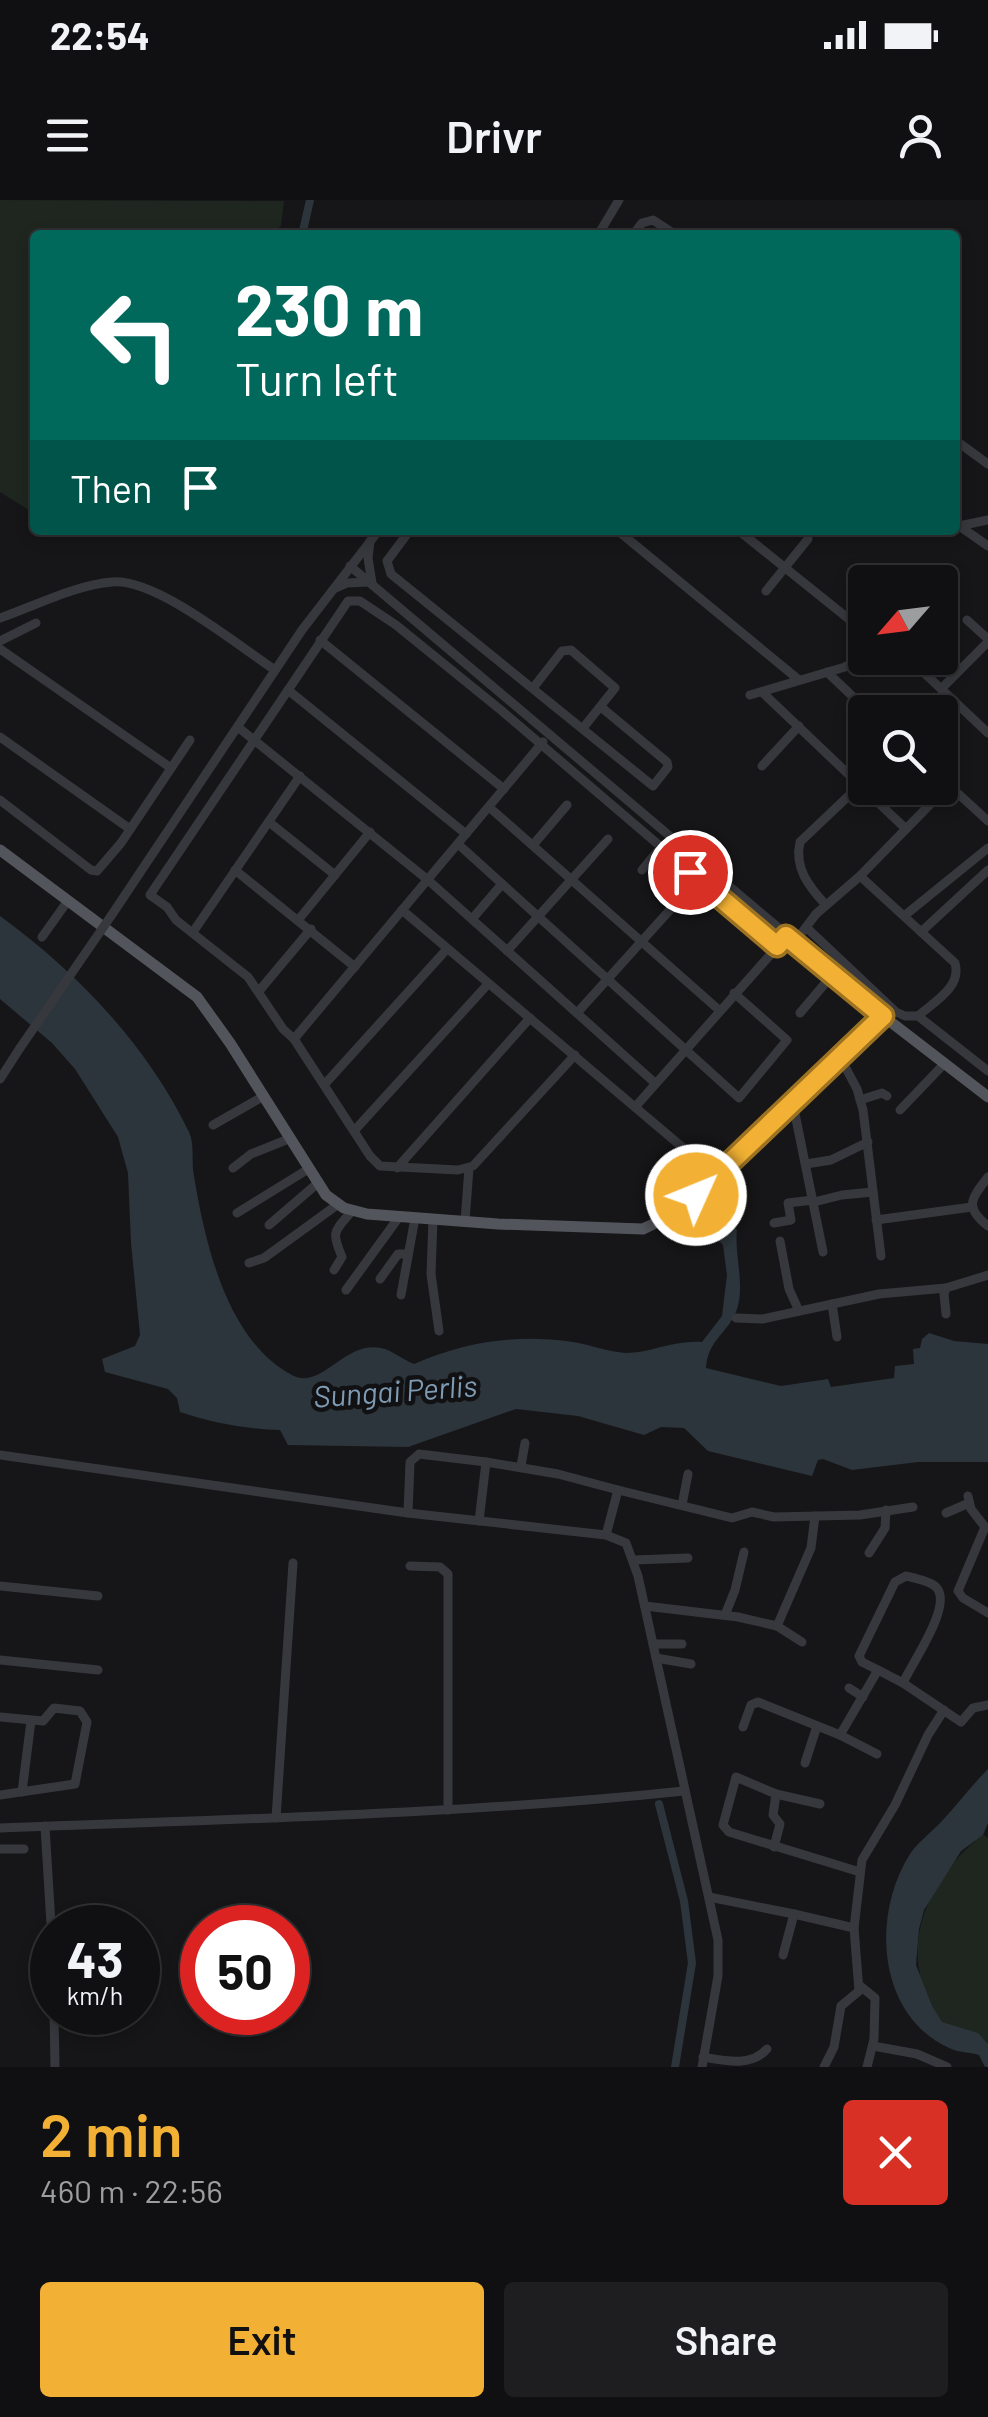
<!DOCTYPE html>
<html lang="en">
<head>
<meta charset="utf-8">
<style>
	body { margin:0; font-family:Barlow,sans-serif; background:#1e1e20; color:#f1f3f6; height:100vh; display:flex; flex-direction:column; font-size:38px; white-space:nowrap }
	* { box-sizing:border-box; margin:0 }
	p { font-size:32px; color:#9c9d9f }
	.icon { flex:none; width:55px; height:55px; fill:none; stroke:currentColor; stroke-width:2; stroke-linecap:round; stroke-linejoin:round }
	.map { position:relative; height:1867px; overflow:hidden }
	.panel { display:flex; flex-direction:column; background:#101012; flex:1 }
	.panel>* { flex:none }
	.guide { position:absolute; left:30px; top:30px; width:930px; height:305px; border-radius:10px; box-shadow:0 5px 15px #0003,0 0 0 2px #303032; background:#00695c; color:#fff; overflow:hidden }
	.needle { width:65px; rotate:242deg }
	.fabs { position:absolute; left:848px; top:365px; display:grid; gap:20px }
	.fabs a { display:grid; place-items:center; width:110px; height:110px; border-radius:10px; background:#101012; box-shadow:0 5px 15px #0003,0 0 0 2px #303032; font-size:50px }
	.speed { position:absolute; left:30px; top:1705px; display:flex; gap:20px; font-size:50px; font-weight:700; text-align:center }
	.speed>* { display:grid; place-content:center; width:130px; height:130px; border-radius:50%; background:#101012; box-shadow:0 5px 15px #0003,0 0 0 2px #303032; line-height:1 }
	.speed small { font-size:25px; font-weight:400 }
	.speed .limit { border:15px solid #d22; background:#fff; color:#111 }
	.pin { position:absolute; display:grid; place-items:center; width:85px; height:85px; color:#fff; margin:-42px; border:5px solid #fff; border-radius:50%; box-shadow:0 2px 10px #0007 }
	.me { position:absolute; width:110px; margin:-55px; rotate:46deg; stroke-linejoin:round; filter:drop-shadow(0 0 8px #0008) }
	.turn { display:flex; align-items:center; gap:35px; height:210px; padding:0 40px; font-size:45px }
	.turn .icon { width:130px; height:130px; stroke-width:2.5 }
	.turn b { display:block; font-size:70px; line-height:85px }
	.then { display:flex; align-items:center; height:95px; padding:0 40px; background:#0003; gap:20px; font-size:38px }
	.round { display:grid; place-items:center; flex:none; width:105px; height:105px; border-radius:10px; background:#1e1e20 }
	.headline { display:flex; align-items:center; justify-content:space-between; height:170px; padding:0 40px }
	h1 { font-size:60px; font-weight:600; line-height:75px; color:#f2b134 }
	.action { display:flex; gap:20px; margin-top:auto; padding:20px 40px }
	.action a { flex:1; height:115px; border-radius:10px; background:#f2b134; color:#111; font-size:40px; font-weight:600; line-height:115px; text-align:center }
	.action a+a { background:#1e1e20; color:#f1f3f6 }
	.status { display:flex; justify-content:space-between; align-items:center; height:70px; padding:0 50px; background:#101012; direction:ltr }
	.status svg { height:28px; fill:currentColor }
	header { display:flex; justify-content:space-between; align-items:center; height:130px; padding:0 40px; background:#101012; font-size:45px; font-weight:600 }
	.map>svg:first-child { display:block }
	.green { fill:#1e261f }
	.water { fill:#2c353c }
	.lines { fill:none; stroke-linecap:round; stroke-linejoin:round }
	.canal { stroke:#2c353c; stroke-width:8 }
	.minor { stroke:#37383d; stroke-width:9 }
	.major { stroke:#53555c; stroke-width:11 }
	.minor-bridge { stroke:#37383d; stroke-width:9 }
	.route-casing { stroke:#9d7322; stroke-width:25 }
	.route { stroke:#f2b134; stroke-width:18 }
	.labels { text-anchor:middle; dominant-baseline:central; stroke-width:9; stroke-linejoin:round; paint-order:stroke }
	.water-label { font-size:30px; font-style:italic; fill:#7f9bb3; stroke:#111113 }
</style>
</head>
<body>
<div class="status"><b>22:54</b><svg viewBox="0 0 49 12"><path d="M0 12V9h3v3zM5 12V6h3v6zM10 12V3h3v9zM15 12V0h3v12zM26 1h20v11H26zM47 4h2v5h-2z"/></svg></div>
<header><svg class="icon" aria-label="menu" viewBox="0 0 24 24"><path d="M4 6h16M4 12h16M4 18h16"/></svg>Drivr<svg class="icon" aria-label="person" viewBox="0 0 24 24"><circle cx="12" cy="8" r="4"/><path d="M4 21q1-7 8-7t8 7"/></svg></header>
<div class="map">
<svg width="988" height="1867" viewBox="0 0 988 1867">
	<rect width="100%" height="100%" fill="#161618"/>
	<g class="green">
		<path d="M0,0L284,1L281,26L269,35H35V314L0,292Z"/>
		<path d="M983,1635L988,1638V1844C975,1828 953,1834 940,1820C933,1813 930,1802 926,1792C901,1735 936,1670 983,1635Z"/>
	</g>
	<g class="water">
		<path d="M0,716C77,772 147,845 189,932C195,945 191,962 194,976C205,1043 227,1141 292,1175C322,1191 343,1141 381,1148C392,1150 403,1160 414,1164C467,1141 516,1134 573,1142C591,1145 608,1152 626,1153C651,1153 673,1140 702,1142L722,1116L727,1075L723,1045L691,1013L699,1007L723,1018L737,1030C734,1056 746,1086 736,1112C726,1135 708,1140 706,1168L781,1186L828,1179L831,1187L894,1178L895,1166L914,1164L913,1149L920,1148L922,1139L929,1133L954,1141L988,1144V1262H918L852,1270L823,1259L818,1260L812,1276L708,1251L684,1228L661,1227L644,1235L578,1216L516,1209L408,1247L288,1245L280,1230C246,1229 213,1223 180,1212L177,1198L168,1189L105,1172L102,1159L135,1146L140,1135L131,1043L128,973L118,937L75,869L52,843L0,799Z"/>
		<path d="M988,1569V1623L983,1635L961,1651L924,1710L919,1729L916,1765L932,1806L942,1822L978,1833L988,1844V1867H985L979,1855C969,1852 959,1853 949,1848C877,1815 871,1715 910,1654C918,1642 932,1632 942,1621C958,1604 971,1586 988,1569Z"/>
	</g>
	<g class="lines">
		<g class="canal">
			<path d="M302,35L310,0"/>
			<path d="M659,1604L684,1701L692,1763L675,1867"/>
		</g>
		<g class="minor">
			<path d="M598,35L619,0"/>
			<path d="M633,35L642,23L653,20L676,35"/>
			<path d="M955,240L988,264"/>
			<path d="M955,323L988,346"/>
			<path d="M959,326L988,320"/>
			<path d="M410,330L387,361L391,374L653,586L668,567L667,562L601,507"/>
			<path d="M617,330L799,480"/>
			<path d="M738,330L865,432"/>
			<path d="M559,331L560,330"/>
			<path d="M370,341L368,358L372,383"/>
			<path d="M350,366L883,816"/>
			<path d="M336,388L347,383L369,382"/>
			<path d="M766,391L808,339"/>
			<path d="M0,418C35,406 75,385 112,382C156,378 237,445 275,470"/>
			<path d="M967,420L988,439"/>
			<path d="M320,440L504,589"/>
			<path d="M0,441L36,423"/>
			<path d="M0,449L171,568"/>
			<path d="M921,470L988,533"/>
			<path d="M827,472L869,512"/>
			<path d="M533,488L562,451L571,450L615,488L583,528"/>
			<path d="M941,489L988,442"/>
			<path d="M288,490L466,634"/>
			<path d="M762,492L906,629"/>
			<path d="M750,495L845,467L859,459L865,450"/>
			<path d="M239,528L428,680L655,883"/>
			<path d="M0,537L130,629"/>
			<path d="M762,566L799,526"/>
			<path d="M940,577L988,621"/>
			<path d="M0,600L91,670L97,671L121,643L190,540"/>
			<path d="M489,607L719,810"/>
			<path d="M269,622L335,675"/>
			<path d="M458,644L739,898L787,840L734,793"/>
			<path d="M533,645L567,605"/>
			<path d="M235,670L355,767"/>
			<path d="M642,670L661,647"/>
			<path d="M860,676L955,763C962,787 934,802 918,816"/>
			<path d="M826,705C809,687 794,668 800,642L860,585"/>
			<path d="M402,710L688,952"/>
			<path d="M111,716L302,430L379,330"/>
			<path d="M904,716L988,648"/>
			<path d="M299,719L370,632"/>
			<path d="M472,719L502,684"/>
			<path d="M807,728L896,812L905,816H918L988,871"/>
			<path d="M193,732L300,576"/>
			<path d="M921,732L988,670"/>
			<path d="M42,737L67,702"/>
			<path d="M794,743L816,714L860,676L949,585"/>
			<path d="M507,751L608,639"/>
			<path d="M259,791L311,729"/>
			<path d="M577,813L678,701"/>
			<path d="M800,813L833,774L847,766"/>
			<path d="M294,839L543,542"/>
			<path d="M575,855L473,966L458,970L380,966L370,956L294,839L283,829L248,777L176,720L167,707L150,695L348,401H360L396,425L502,511L777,746"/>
			<path d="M841,859L857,889L863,910L881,1056"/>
			<path d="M0,879L20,848"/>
			<path d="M324,885L447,749"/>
			<path d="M860,900L882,893L887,896"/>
			<path d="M793,904L823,1052"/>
			<path d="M636,906L787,736"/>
			<path d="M900,910L944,864"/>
			<path d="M213,925L264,896"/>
			<path d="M354,931L488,784"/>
			<path d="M700,963L716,977"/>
			<path d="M806,964L831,960L868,942"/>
			<path d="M233,968L251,954L291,938"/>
			<path d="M397,968L530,818"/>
			<path d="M988,977C971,999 964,1007 988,1026"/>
			<path d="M814,1002L842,995L873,992"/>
			<path d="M237,1013L310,968"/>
			<path d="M433,1019L431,1074L439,1131"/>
			<path d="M876,1020L972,1007"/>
			<path d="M465,1021L469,968"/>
			<path d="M774,1023L791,1020L788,1003L813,1000"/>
			<path d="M269,1025L319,982"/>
			<path d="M780,1041L789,1089L799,1111"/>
			<path d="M249,1063L264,1058L337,1005"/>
			<path d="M334,1070L342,1057C331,1031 334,1032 352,1011"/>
			<path d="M380,1079L398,1054H407"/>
			<path d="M346,1090L399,1017"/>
			<path d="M401,1095L415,1018"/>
			<path d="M832,1104L837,1137"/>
			<path d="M946,1114L944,1094L946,1088L988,1075"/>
			<path d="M736,1118L762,1119L879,1094L946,1088"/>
			<path d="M0,1255L408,1313L606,1335L626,1343L638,1376L718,1740V1776L702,1867"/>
			<path d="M486,1262L558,1274L618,1290L606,1335"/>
			<path d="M521,1266L525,1243"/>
			<path d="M618,1290L732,1318L752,1312L774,1317L860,1315L913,1307"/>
			<path d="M968,1296L971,1309L985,1327L958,1391L963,1398L988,1413"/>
			<path d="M682,1305L688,1274"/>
			<path d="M408,1313L410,1262L419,1254L486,1262L479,1321"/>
			<path d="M946,1313L969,1303"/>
			<path d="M869,1353L885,1328L886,1310"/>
			<path d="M634,1360L688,1358"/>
			<path d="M410,1366L440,1367L448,1374V1610"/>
			<path d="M0,1386L98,1396"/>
			<path d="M645,1406L738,1417L777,1426L811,1348L815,1316"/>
			<path d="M725,1415L735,1390L744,1352"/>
			<path d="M777,1426L802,1442"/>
			<path d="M653,1444H682"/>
			<path d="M656,1458L691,1464"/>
			<path d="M0,1460L98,1470"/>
			<path d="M878,1470L903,1483"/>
			<path d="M849,1488L863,1497"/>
			<path d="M0,1517L43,1521L54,1508L80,1511L87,1522L75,1584L0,1595"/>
			<path d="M743,1527L751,1505L758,1502L840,1535L878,1470L862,1462L859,1456L895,1382L906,1376C914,1378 930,1381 936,1387C954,1405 911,1464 903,1483L961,1522L973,1508L988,1505"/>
			<path d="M840,1535L877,1554"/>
			<path d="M805,1563L817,1526"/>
			<path d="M22,1592L31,1521"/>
			<path d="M820,1604L776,1594L736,1577L723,1625L729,1632L860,1672"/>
			<path d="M276,1618L293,1363"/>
			<path d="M45,1626L52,1741"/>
			<path d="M0,1628C228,1619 456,1615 684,1591"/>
			<path d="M774,1647L780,1624L773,1615L776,1594"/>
			<path d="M0,1649H24"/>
			<path d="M709,1697L794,1714"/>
			<path d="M783,1755L794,1714L854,1728"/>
			<path d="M859,1785L875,1798L874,1839L867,1867"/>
			<path d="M54,1812L55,1867"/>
			<path d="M873,1846L917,1854L947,1867"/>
			<path d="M703,1857C726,1861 751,1867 767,1849"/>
			<path d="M824,1867L834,1847L841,1806L859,1791L854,1728L862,1660L895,1605L928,1535L944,1510"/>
		</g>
		<path class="major" d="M0,650L197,797L230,843L326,995L344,1008L367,1014L498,1024L643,1029L676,1013L883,816L988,897"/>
		<path class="minor-bridge" d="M20,848L111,716"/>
	</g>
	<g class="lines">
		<g class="route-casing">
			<path id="route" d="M690,672L777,746L786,736L883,816L696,995"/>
		</g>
		<use href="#route" class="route"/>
	</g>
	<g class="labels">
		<g class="water-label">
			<text transform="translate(395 1190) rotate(-4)">Sungai Perlis</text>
		</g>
	</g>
</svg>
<div class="fabs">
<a><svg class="needle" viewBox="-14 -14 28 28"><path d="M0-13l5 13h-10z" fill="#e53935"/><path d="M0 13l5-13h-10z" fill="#9c9d9f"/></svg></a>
<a><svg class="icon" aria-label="search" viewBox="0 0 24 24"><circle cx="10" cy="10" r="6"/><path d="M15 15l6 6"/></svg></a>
</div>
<div class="speed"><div>43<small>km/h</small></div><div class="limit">50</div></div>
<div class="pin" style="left:690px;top:672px;background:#d93025"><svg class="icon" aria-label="arrive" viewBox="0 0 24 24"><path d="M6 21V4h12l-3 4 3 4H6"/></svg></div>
<svg class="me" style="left:696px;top:995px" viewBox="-20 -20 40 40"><circle r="17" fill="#f2b134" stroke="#fff" stroke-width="3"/><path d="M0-11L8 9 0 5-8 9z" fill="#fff"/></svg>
<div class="guide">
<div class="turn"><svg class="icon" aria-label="left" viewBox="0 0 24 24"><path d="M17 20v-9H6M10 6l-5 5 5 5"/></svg><div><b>230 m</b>Turn left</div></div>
<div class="then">Then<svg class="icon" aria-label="arrive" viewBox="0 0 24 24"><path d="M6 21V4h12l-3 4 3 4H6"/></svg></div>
</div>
</div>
<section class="panel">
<div class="headline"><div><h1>2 min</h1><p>460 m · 22:56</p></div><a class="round" style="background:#d93025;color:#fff"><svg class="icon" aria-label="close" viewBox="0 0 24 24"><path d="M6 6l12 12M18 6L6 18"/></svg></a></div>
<div class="action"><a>Exit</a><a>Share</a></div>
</section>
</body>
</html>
